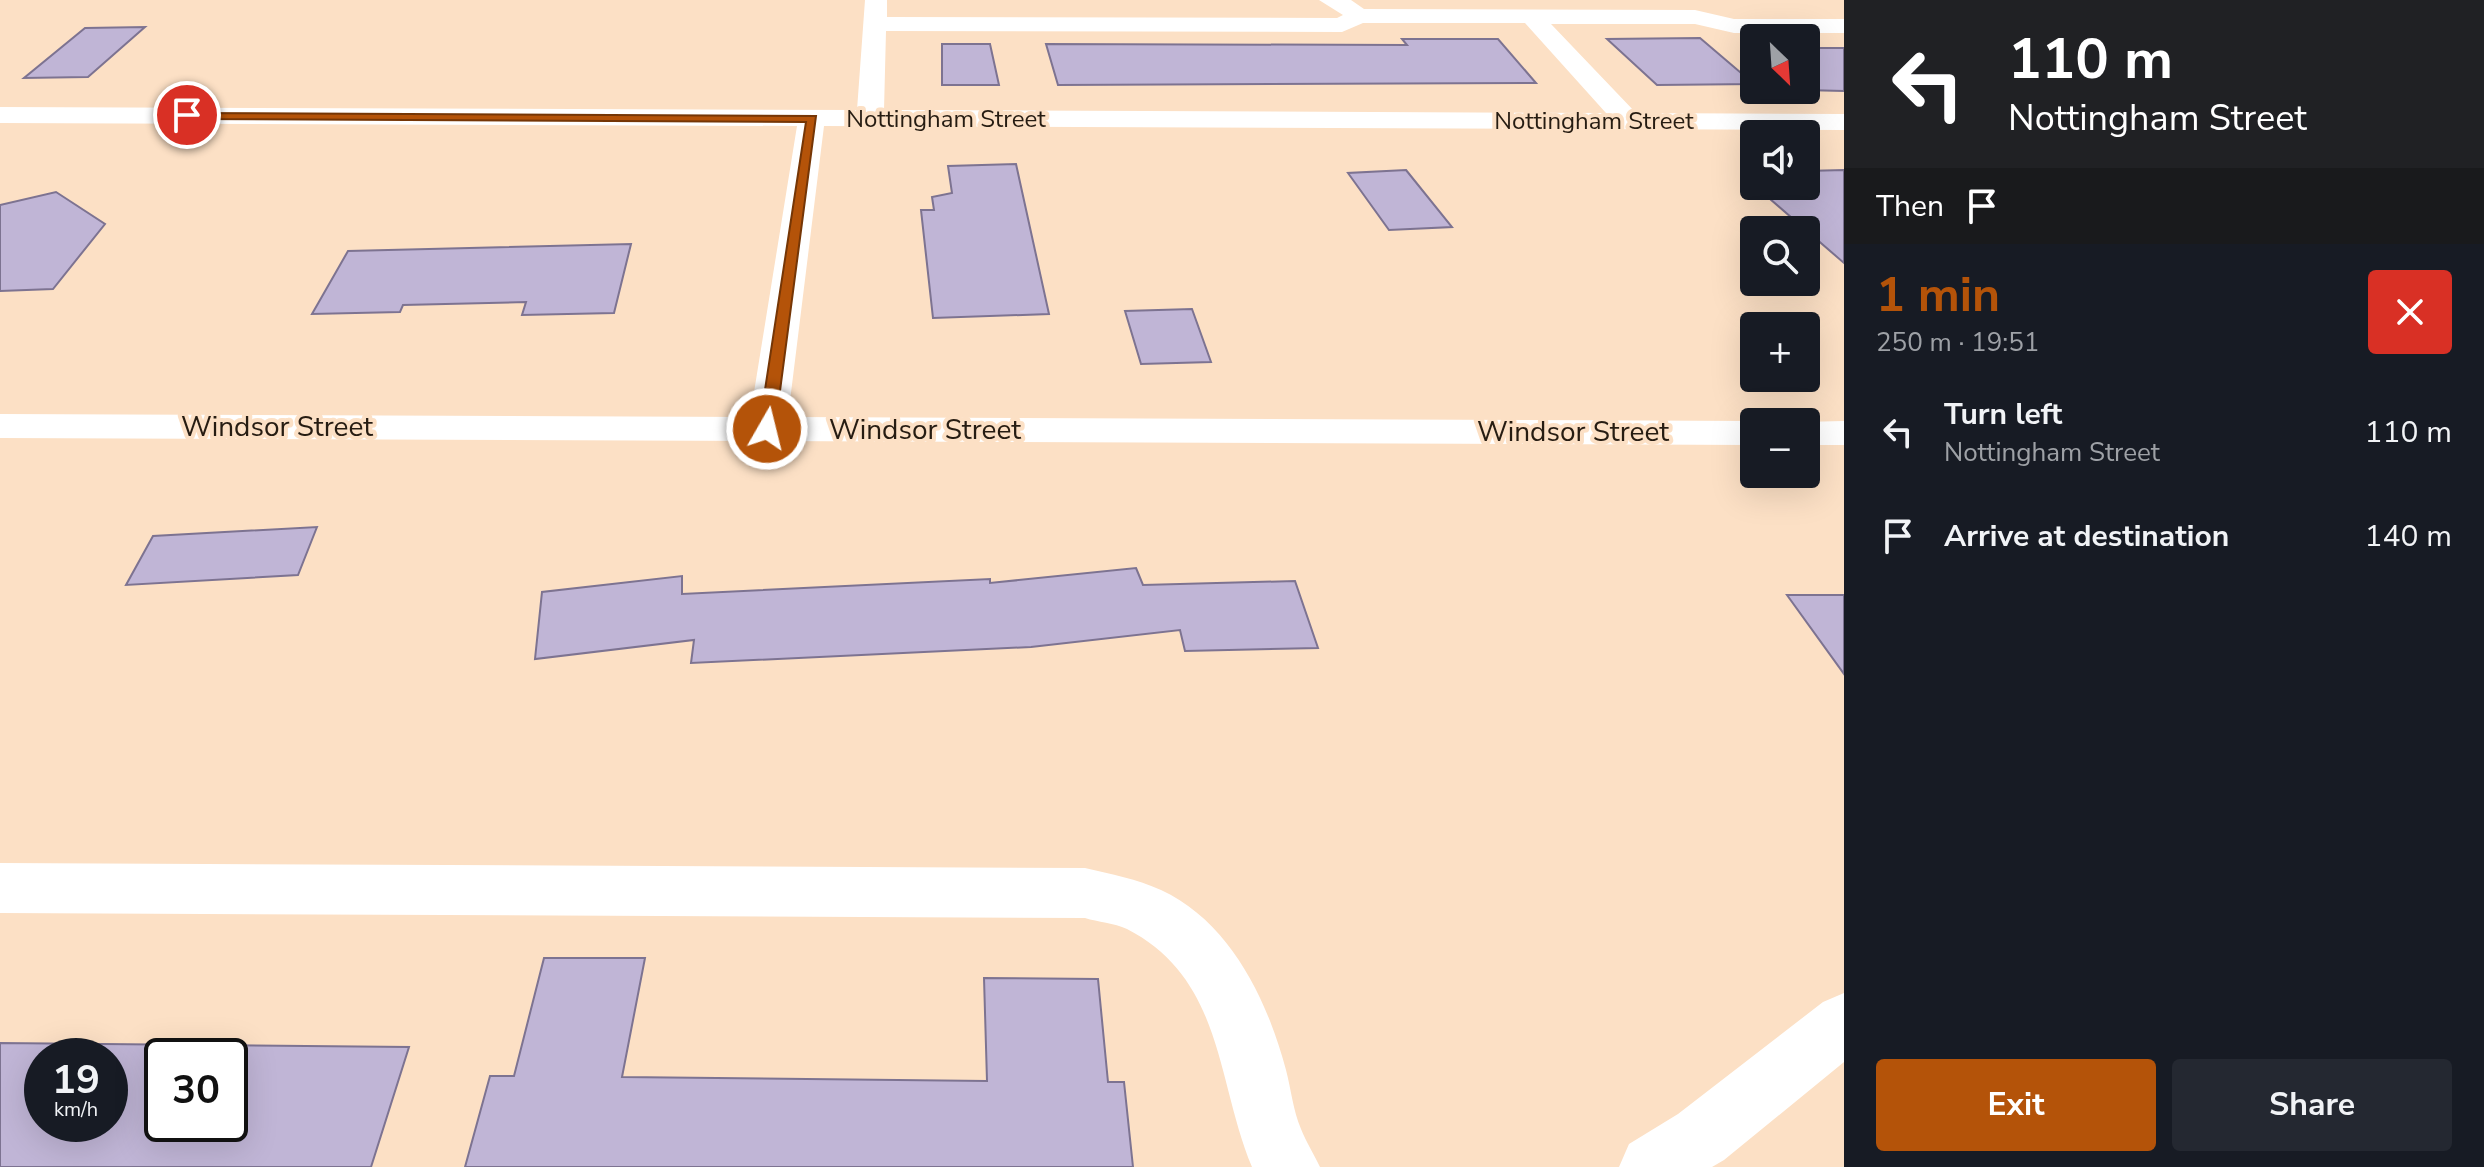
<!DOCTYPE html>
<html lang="en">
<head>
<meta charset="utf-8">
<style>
	body { margin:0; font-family:"Nunito Sans",sans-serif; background:#242831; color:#f1f3f6; height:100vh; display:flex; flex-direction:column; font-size:30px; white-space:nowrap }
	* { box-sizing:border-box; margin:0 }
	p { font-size:26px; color:#9ea1a6 }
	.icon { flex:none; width:44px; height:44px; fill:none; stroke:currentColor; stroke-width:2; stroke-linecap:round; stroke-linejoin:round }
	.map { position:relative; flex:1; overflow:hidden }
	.details { display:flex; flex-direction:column; background:#171b24; width:640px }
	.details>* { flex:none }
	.hud { background:#202124; color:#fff; overflow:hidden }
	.needle { width:52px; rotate:155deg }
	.controls { position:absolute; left:1740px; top:24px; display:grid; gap:16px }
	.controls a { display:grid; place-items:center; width:80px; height:80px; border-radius:8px; background:#171b24; box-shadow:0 8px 32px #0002; font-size:40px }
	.speed { position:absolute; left:24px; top:1038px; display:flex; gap:16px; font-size:40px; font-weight:700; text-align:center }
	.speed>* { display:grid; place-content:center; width:104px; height:104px; border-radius:50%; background:#171b24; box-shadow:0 8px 32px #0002; line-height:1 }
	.speed small { font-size:20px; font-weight:400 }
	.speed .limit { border:4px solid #111; border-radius:12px; background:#fff; color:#111 }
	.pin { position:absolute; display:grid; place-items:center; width:68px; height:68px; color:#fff; margin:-34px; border:4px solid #fff; border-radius:50%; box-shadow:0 2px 8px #0007 }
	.me { position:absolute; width:88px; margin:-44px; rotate:8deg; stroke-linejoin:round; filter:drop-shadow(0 0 6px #0008) }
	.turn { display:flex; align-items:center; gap:28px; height:168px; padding:0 32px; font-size:36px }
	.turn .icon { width:104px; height:104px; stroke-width:2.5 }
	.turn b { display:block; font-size:56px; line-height:68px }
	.then { display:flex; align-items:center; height:76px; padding:0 32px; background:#0003; gap:16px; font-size:30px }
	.round { display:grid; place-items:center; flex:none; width:84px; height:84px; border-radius:8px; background:#242831 }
	.overview { display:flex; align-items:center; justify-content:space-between; height:136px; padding:0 32px }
	h1 { font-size:48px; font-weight:700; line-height:60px; color:#b45309 }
	.action { display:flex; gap:16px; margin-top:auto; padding:16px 32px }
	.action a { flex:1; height:92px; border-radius:8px; background:#b45309; color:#fff; font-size:32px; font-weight:700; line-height:92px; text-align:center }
	.action a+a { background:#242831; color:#f1f3f6 }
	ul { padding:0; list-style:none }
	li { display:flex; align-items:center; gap:24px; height:104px; padding:0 32px }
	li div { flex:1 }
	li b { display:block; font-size:30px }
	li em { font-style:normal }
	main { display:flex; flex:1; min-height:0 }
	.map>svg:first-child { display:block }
	.building { fill:#c0b5d6; stroke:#7d7391; stroke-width:2; fill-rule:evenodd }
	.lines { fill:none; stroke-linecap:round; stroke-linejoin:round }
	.minor { fill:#fff; fill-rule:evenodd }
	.route { fill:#b45309; stroke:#753606; stroke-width:2 }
	.labels { text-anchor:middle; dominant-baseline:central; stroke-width:8; stroke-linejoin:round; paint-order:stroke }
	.far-street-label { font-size:24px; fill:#261c12; stroke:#fce0c5 }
	.street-label { font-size:28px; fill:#261c12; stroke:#fce0c5 }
</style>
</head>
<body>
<main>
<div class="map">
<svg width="1844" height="1167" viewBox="0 0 1844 1167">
	<rect width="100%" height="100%" fill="#fce0c5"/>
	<g class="building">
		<path d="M145,27L88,77L24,78L85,28Z"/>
		<path d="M1700,38L1754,84L1657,85L1607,39Z"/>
		<path d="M1402,39H1498L1536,83L1058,85L1046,44L1407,45Z"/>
		<path d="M942,44H990L999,85H942Z"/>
		<path d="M1806,48H1844V91L1804,90Z"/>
		<path d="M1016,164L1049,314L933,318L921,210H934L932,197L952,193L948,166Z"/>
		<path d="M1406,170L1452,227L1389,230L1348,173Z"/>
		<path d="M1844,170V263L1755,186H1806V171Z"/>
		<path d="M56,192L105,224L53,289L0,291V205Z"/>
		<path d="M631,244L614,313L522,315L526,302L403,305L400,312L312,314L348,251Z"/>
		<path d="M1192,309L1211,362L1141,364L1125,311Z"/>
		<path d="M317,527L298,575L126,585L153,536Z"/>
		<path d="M1136,568L1143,585L1295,581L1318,648L1185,651L1180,630L1031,647L691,663L694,640L535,659L542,592L682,576V594L990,579V583Z"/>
		<path d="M1787,595H1844V674Z"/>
		<path d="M544,958H645L622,1077L987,1081L984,978L1098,979L1108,1082H1124L1133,1167H465L490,1076H514Z"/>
		<path d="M0,1043L409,1047L371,1167H0ZM42,1056H110V1124H42ZM162,1056H230V1124H162Z"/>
	</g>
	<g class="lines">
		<g class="minor">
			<path d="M865,0H887V17L1337,18L1343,15L1319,0H1351L1364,9L1695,10L1734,19H1844V33H1734L1695,24H1551L1636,113L1844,114V130L824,126L788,417L1754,421L1759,422H1754V445L0,438V414L750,417L797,126L0,123V107L857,110ZM1363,23H1525L1606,113L884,110L886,31L1342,32Z"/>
			<path d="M1844,421V445H1806V422H1801Z"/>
			<path d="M0,863L1085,868C1111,874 1137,879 1161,890C1230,922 1267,999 1286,1070C1291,1089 1293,1110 1301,1129C1306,1142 1314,1154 1320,1167H1252C1216,1081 1224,979 1127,929C1114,923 1098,922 1085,918L0,913Z"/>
			<path d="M1844,993V1062L1724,1160L1712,1167H1619L1629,1144L1678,1114L1823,1002Z"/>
		</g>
	</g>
	<path class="route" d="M183,113L816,116L775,429L767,434L759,429L806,122L187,119L182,115Z"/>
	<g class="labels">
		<g class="far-street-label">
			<text x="946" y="119">Nottingham Street</text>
			<text x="1594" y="121">Nottingham Street</text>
		</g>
		<g class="street-label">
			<text x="277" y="427">Windsor Street</text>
			<text x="925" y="430">Windsor Street</text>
			<text x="1573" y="432">Windsor Street</text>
		</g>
	</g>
</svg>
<div class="controls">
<a><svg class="needle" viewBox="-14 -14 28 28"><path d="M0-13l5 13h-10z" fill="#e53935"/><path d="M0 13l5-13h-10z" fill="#9ea1a6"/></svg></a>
<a><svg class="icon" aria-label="sound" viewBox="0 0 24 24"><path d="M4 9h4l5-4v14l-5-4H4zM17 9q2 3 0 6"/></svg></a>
<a><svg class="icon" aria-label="search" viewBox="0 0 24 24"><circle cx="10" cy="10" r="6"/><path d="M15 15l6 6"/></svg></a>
<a>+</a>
<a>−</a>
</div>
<div class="speed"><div>19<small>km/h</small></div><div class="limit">30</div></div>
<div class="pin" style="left:187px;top:115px;background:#d93025"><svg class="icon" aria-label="arrive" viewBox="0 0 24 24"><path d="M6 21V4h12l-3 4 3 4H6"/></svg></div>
<svg class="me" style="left:767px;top:429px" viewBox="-20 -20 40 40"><circle r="17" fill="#b45309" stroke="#fff" stroke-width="3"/><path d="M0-11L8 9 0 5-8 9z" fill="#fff"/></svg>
</div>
<section class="details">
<div class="hud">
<div class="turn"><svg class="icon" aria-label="left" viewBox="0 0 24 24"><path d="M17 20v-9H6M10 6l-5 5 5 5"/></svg><div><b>110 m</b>Nottingham Street</div></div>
<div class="then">Then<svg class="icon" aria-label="arrive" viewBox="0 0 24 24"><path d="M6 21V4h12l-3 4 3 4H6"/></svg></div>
</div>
<div class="overview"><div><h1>1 min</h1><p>250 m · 19:51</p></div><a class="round" style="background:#d93025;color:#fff"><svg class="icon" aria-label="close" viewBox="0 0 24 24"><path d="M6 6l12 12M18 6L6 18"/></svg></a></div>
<ul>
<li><svg class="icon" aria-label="left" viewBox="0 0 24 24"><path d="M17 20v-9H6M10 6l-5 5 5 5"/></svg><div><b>Turn left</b><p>Nottingham Street</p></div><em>110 m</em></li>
<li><svg class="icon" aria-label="arrive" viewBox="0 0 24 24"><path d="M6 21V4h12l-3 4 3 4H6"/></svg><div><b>Arrive at destination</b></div><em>140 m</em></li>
</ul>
<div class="action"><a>Exit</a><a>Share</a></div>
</section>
</main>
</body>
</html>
